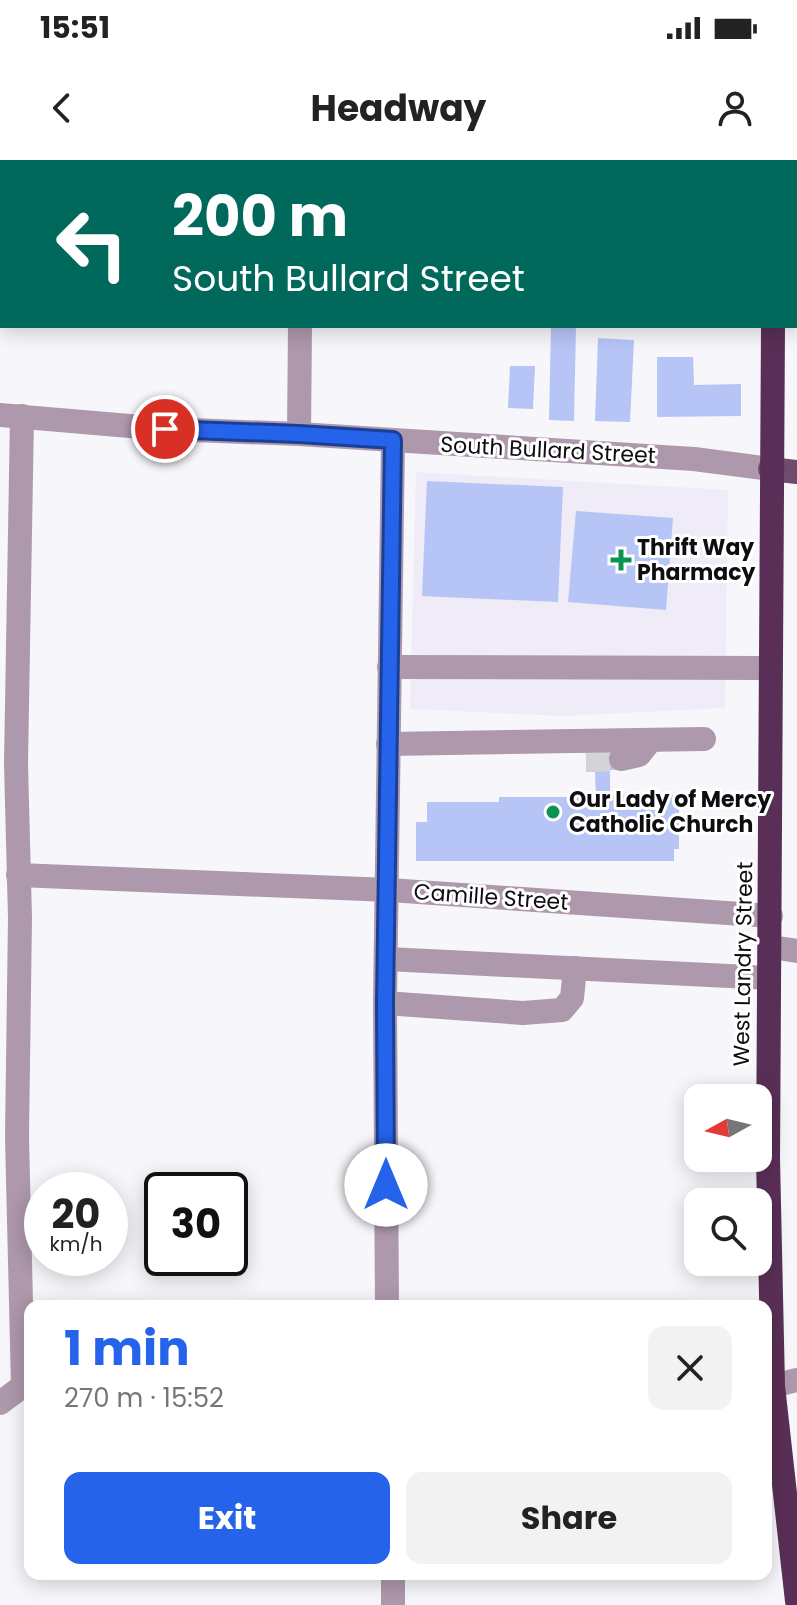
<!DOCTYPE html>
<html lang="en">
<head>
<meta charset="utf-8">
<style>
	body { margin:0; font-family:Poppins,sans-serif; background:#f2f2f2; color:#222; height:100vh; display:flex; flex-direction:column; font-size:30px; white-space:nowrap }
	* { box-sizing:border-box; margin:0 }
	p { font-size:26px; color:#767676 }
	.icon { flex:none; width:44px; height:44px; fill:none; stroke:currentColor; stroke-width:2; stroke-linecap:round; stroke-linejoin:round }
	.map { position:relative; flex:1; overflow:hidden }
	.details { position:absolute; left:24px; top:1140px; width:748px; height:280px; display:flex; flex-direction:column; background:#fff; border-radius:16px; box-shadow:0 4px 20px #0003 }
	.details>* { flex:none }
	.hud { position:absolute; left:0px; top:0px; width:798px; height:168px; box-shadow:0 4px 20px #0003; background:#00695c; color:#fff; overflow:hidden }
	.needle { width:52px; rotate:262deg }
	.buttons { position:absolute; left:684px; top:924px; display:grid; gap:16px }
	.buttons a { display:grid; place-items:center; width:88px; height:88px; border-radius:16px; background:#fff; box-shadow:0 4px 20px #0003; font-size:40px }
	.speed { position:absolute; left:24px; top:1012px; display:flex; gap:16px; font-size:40px; font-weight:700; text-align:center }
	.speed>* { display:grid; place-content:center; width:104px; height:104px; border-radius:50%; background:#fff; box-shadow:0 4px 20px #0003; line-height:1 }
	.speed small { font-size:20px; font-weight:400 }
	.speed .limit { border:4px solid #111; border-radius:12px; background:#fff; color:#111 }
	.pin { position:absolute; display:grid; place-items:center; width:68px; height:68px; color:#fff; margin:-34px; border:4px solid #fff; border-radius:50%; box-shadow:0 2px 8px #0007 }
	.me { position:absolute; width:88px; margin:-44px; rotate:0deg; stroke-linejoin:round; filter:drop-shadow(0 0 6px #0008) }
	.turn { display:flex; align-items:center; gap:28px; height:168px; padding:0 40px; font-size:36px }
	.turn .icon { width:104px; height:104px; stroke-width:2.5 }
	.turn b { display:block; font-size:56px; line-height:68px }
	.round { display:grid; place-items:center; flex:none; width:84px; height:84px; border-radius:16px; background:#f2f2f2 }
	.head { display:flex; align-items:center; justify-content:space-between; height:136px; padding:0 40px }
	h1 { font-size:48px; font-weight:700; line-height:60px; color:#2563eb }
	.action { display:flex; gap:16px; margin-top:auto; padding:16px 40px }
	.action a { flex:1; height:92px; border-radius:16px; background:#2563eb; color:#fff; font-size:32px; font-weight:700; line-height:92px; text-align:center }
	.action a+a { background:#f2f2f2; color:#222 }
	.status { display:flex; justify-content:space-between; align-items:center; height:56px; padding:0 40px; background:#fff; direction:ltr }
	.status svg { height:22px; fill:currentColor }
	header { display:flex; justify-content:space-between; align-items:center; height:104px; padding:0 40px; background:#fff; font-size:36px; font-weight:700 }
	.map>svg:first-child { display:block }
	.built { fill:#efebf7 }
	.building { fill:#b6c5f5 }
	.lines { fill:none; stroke-linecap:round; stroke-linejoin:round }
	.minor-tunnel { stroke:#d4d3d7; stroke-width:24; stroke-dasharray:24 12; stroke-linecap:butt }
	.minor { stroke:#ae98ac; stroke-width:24 }
	.major { stroke:#714b6e; stroke-width:24 }
	.highway { stroke:#5a2f57; stroke-width:24 }
	.route-casing { stroke:#184099; stroke-width:20 }
	.route { stroke:#2563eb; stroke-width:14 }
	.poi-dot { fill:#0a9453; stroke:#fff; stroke-width:3 }
	.labels { text-anchor:middle; dominant-baseline:central; stroke-width:6; stroke-linejoin:round; paint-order:stroke }
	.street-label { font-size:22px; fill:#0e0e10; stroke:#fff }
	.poi-label { font-size:22px; font-weight:bold; fill:#0e0e10; stroke:#fff; text-anchor:start }
</style>
</head>
<body>
<div class="status"><b>15:51</b><svg viewBox="0 0 49 12"><path d="M0 12V9h3v3zM5 12V6h3v6zM10 12V3h3v9zM15 12V0h3v12zM26 1h20v11H26zM47 4h2v5h-2z"/></svg></div>
<header><svg class="icon" aria-label="back" viewBox="0 0 24 24"><path d="M15 5l-7 7 7 7"/></svg>Headway<svg class="icon" aria-label="person" viewBox="0 0 24 24"><circle cx="12" cy="8" r="4"/><path d="M4 21q1-7 8-7t8 7"/></svg></header>
<div class="map">
<svg width="797" height="1445" viewBox="0 0 797 1445">
	<rect width="100%" height="100%" fill="#f7f6fa"/>
	<path class="built" d="M416,312L728,330L725,548L563,556L410,549Z"/>
	<g class="building">
		<path d="M551,166H576L574,261L549,260Z"/>
		<path d="M598,178L634,180L630,262L595,261Z"/>
		<path d="M657,197H693L694,225L741,224V256L657,257Z"/>
		<path d="M510,206H535L533,249L508,248Z"/>
		<path d="M427,321L563,327L558,442L422,436Z"/>
		<path d="M576,351L673,358L666,450L568,442Z"/>
		<path d="M586,586H621V610H610V635H673V642H679V689H674V701H416V662H427V642H499V637H596L595,612H586Z"/>
	</g>
	<g class="lines">
		<path class="minor-tunnel" d="M586,600L621,599"/>
		<g class="minor">
			<path d="M301,2V0"/>
			<path d="M0,255L165,269L299,274L694,299L770,309"/>
			<path d="M22,256L16,604L20,758L17,977L23,1226"/>
			<path d="M299,274L300,166"/>
			<path d="M389,507L771,508"/>
			<path d="M388,584L704,579"/>
			<path d="M621,599L639,595L651,580"/>
			<path d="M18,715L389,730L771,756"/>
			<path d="M771,787L797,791"/>
			<path d="M387,799L768,818"/>
			<path d="M385,843L523,853L562,850L572,838L575,808"/>
			<path d="M387,1146L385,843L393,280"/>
			<path d="M773,1226L797,1220"/>
			<path d="M0,1243L23,1226L30,1224"/>
			<path d="M393,1445V1414"/>
		</g>
		<path class="major" d="M770,309L797,312"/>
		<g class="highway">
			<path d="M775,2V0"/>
			<path d="M773,166L768,999L773,1226L797,1441"/>
		</g>
	</g>
	<g class="lines">
		<g class="route-casing">
			<path id="route" d="M165,269L299,274L393,280L385,843L386,1025"/>
		</g>
		<use href="#route" class="route"/>
	</g>
	<g class="poi-dot">
		<path d="M617 388h8v8h8v8h-8v8h-8v-8h-8v-8h8z"/>
		<circle cx="553" cy="652" r="8"/>
	</g>
	<g class="labels">
		<g class="street-label">
			<text transform="translate(548 290) rotate(3)">South Bullard Street</text>
			<text transform="translate(491 737) rotate(4)">Camille Street</text>
			<text transform="translate(743 804) rotate(-89)">West Landry Street</text>
		</g>
		<g class="poi-label">
			<text x="637" y="387">Thrift Way<tspan x="637" dy="25">Pharmacy</tspan></text>
			<text x="569" y="639">Our Lady of Mercy<tspan x="569" dy="25">Catholic Church</tspan></text>
		</g>
	</g>
</svg>
<div class="buttons">
<a><svg class="needle" viewBox="-14 -14 28 28"><path d="M0-13l5 13h-10z" fill="#e53935"/><path d="M0 13l5-13h-10z" fill="#767676"/></svg></a>
<a><svg class="icon" aria-label="search" viewBox="0 0 24 24"><circle cx="10" cy="10" r="6"/><path d="M15 15l6 6"/></svg></a>
</div>
<div class="speed"><div>20<small>km/h</small></div><div class="limit">30</div></div>
<div class="pin" style="left:165px;top:269px;background:#d93025"><svg class="icon" aria-label="arrive" viewBox="0 0 24 24"><path d="M6 21V4h12l-3 4 3 4H6"/></svg></div>
<svg class="me" style="left:386px;top:1025px" viewBox="-20 -20 40 40"><circle r="19" fill="#fff"/><path d="M0-13L10 11 0 6-10 11z" fill="#2563eb"/></svg>
<div class="hud">
<div class="turn"><svg class="icon" aria-label="left" viewBox="0 0 24 24"><path d="M17 20v-9H6M10 6l-5 5 5 5"/></svg><div><b>200 m</b>South Bullard Street</div></div>
</div>
<section class="details">
<div class="head"><div><h1>1 min</h1><p>270 m · 15:52</p></div><a class="round"><svg class="icon" aria-label="close" viewBox="0 0 24 24"><path d="M6 6l12 12M18 6L6 18"/></svg></a></div>
<div class="action"><a>Exit</a><a>Share</a></div>
</section>
</div>
</body>
</html>
